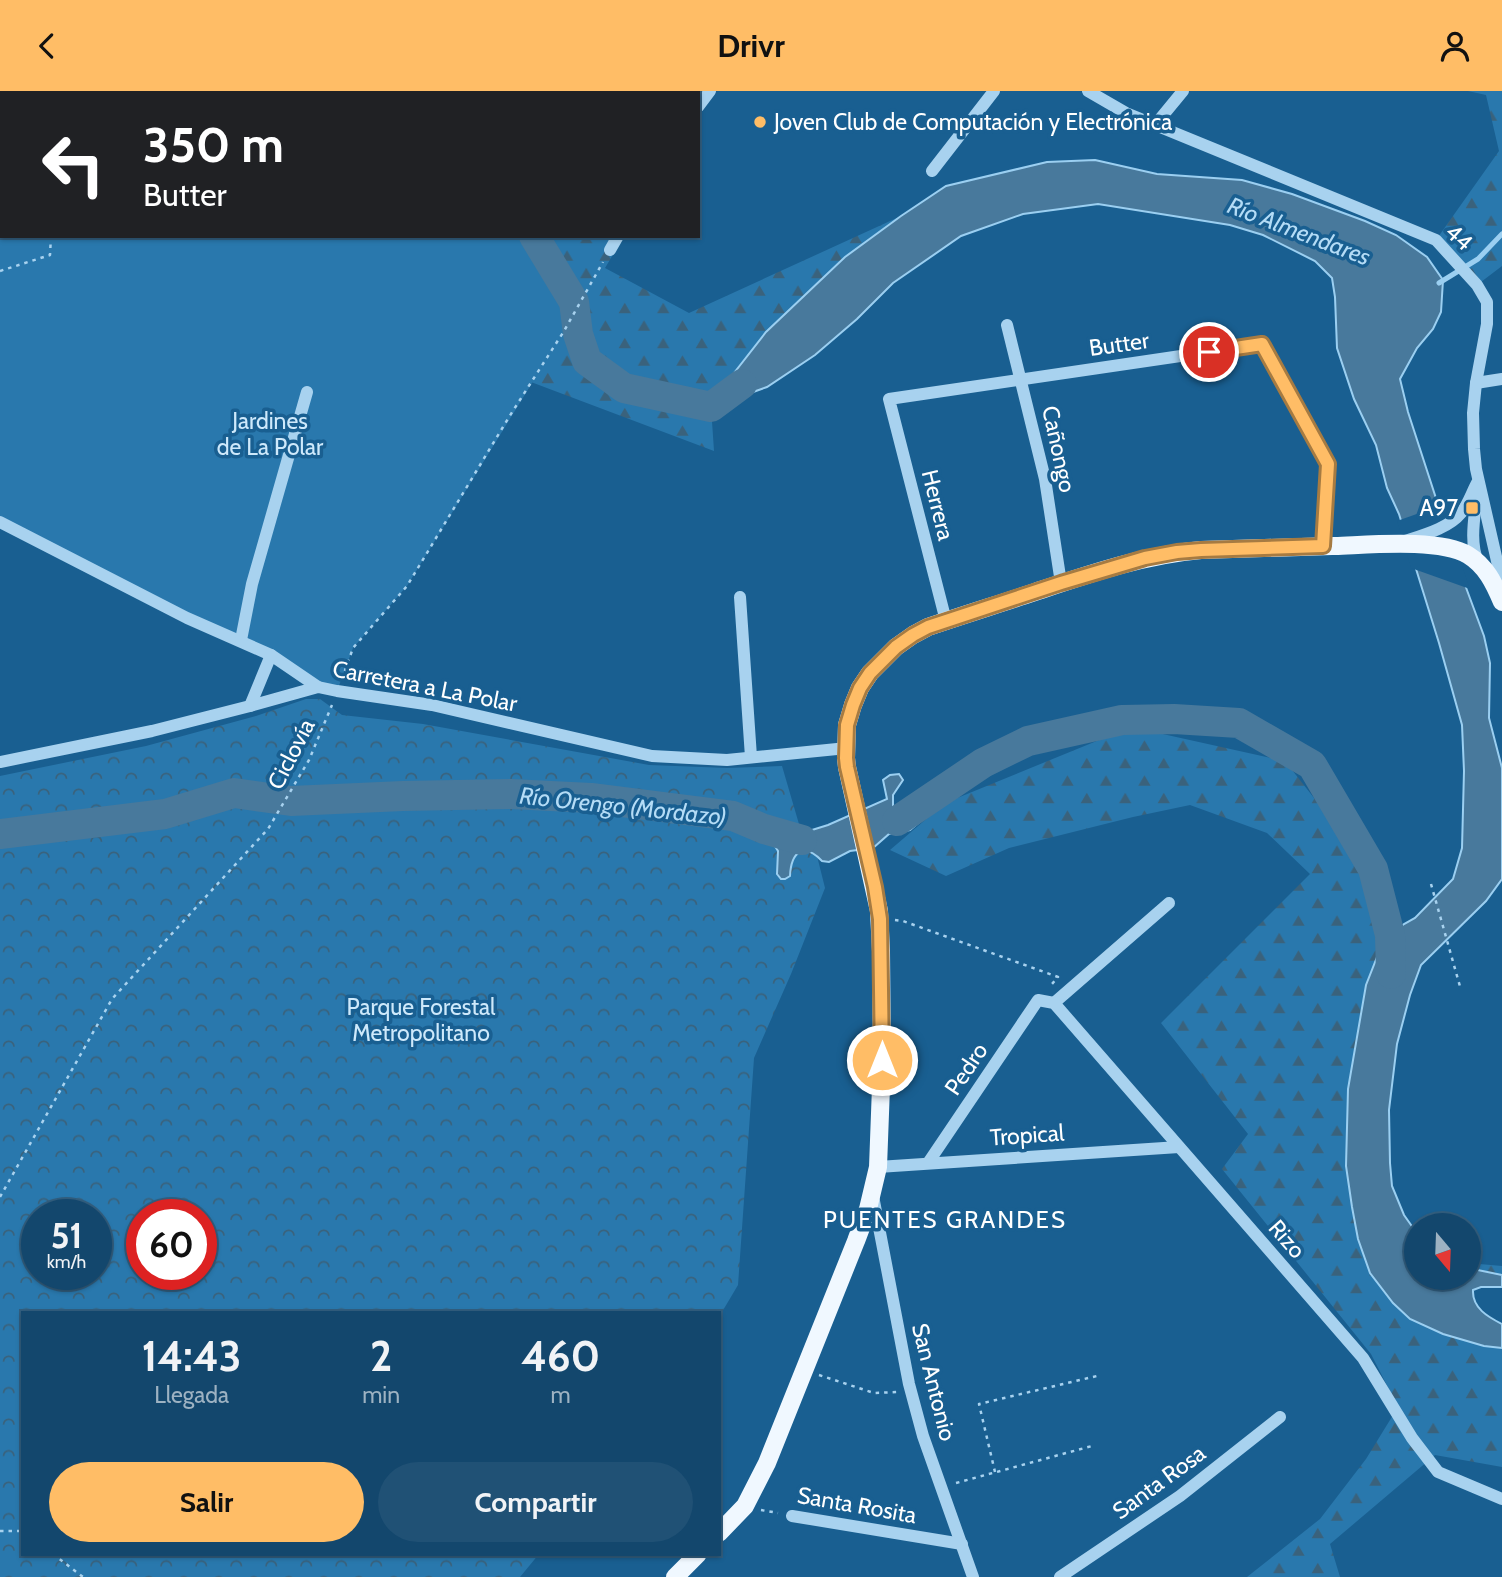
<!DOCTYPE html>
<html lang="es">
<head>
<meta charset="utf-8">
<style>
	body { margin:0; font-family:Cabin,sans-serif; background:#205175; color:#f1f3f6; height:100vh; display:flex; flex-direction:column; font-size:26px; white-space:nowrap }
	* { box-sizing:border-box; margin:0 }
	p { font-size:23px; color:#9db2c2 }
	.icon { flex:none; width:38px; height:38px; fill:none; stroke:currentColor; stroke-width:2; stroke-linecap:round; stroke-linejoin:round }
	.map { position:relative; flex:1; overflow:hidden }
	.drawer { position:absolute; left:21px; top:1220px; width:700px; height:245px; display:flex; flex-direction:column; background:#13476d; border-radius:0px; box-shadow:0 2px 5px #0004,0 0 0 2px #325f80 }
	.drawer>* { flex:none }
	.top-card { position:absolute; left:0px; top:0px; width:700px; height:147px; box-shadow:0 2px 5px #0004,0 0 0 2px #325f80; background:#202124; color:#fff; overflow:hidden }
	.needle { width:46px; rotate:161deg }
	.fabs { position:absolute; left:1404px; top:1122px; display:grid; gap:14px }
	.fabs a { display:grid; place-items:center; width:77px; height:77px; border-radius:50%; background:#13476d; box-shadow:0 2px 5px #0004,0 0 0 2px #325f80; font-size:35px }
	.speed { position:absolute; left:21px; top:1108px; display:flex; gap:14px; font-size:35px; font-weight:700; text-align:center }
	.speed>* { display:grid; place-content:center; width:91px; height:91px; border-radius:50%; background:#13476d; box-shadow:0 2px 5px #0004,0 0 0 2px #325f80; line-height:1 }
	.speed small { font-size:18px; font-weight:400 }
	.speed .limit { border:10px solid #d22; background:#fff; color:#111 }
	.pin { position:absolute; display:grid; place-items:center; width:60px; height:60px; color:#fff; margin:-30px; border:4px solid #fff; border-radius:50%; box-shadow:0 2px 7px #0007 }
	.me { position:absolute; width:77px; margin:-38px; rotate:0deg; stroke-linejoin:round; filter:drop-shadow(0 0 5px #0008) }
	.turn { display:flex; align-items:center; gap:24px; height:147px; padding:0 28px; font-size:32px }
	.turn .icon { width:91px; height:91px; stroke-width:2.5 }
	.turn b { display:block; font-size:49px; line-height:60px }
	.eta { display:flex; justify-content:space-evenly; align-items:center; height:119px; text-align:center }
	.eta b { font-size:42px; font-weight:800; line-height:49px }
	.primary-button { display:flex; gap:14px; margin-top:auto; padding:14px 28px }
	.primary-button a { flex:1; height:80px; border-radius:42px; background:#ffbd66; color:#111; font-size:28px; font-weight:800; line-height:80px; text-align:center }
	.primary-button a+a { background:#205175; color:#f1f3f6 }
	header { display:flex; justify-content:space-between; align-items:center; height:91px; padding:0 28px; background:#ffbd66; color:#111; font-size:32px; font-weight:800 }
	.map>svg:first-child { display:block }
	.forest { fill:url(#forest-firs) }
	.park { fill:url(#park-crowns); fill-rule:evenodd }
	.garden { fill:#2978ad }
	.water { fill:#48799c; stroke:#9bcff1; stroke-width:2 }
	.pier { fill:#195f91 }
	.lines { fill:none; stroke-linecap:round; stroke-linejoin:round }
	.stream { stroke:#9bcff1; stroke-width:5 }
	.river { stroke:#48799c; stroke-width:30 }
	.path { stroke:#a8d2ef; stroke-width:2.5; stroke-dasharray:3.5 5; stroke-linecap:butt }
	.minor { stroke:#a8d2ef; stroke-width:12 }
	.major { stroke:#f0f8ff; stroke-width:18 }
	.route-casing { stroke:#a67b42; stroke-width:18 }
	.route { stroke:#ffbd66; stroke-width:12 }
	.poi-dot { fill:#ffbd66; stroke:#195f91; stroke-width:2.5 }
	.labels { text-anchor:middle; dominant-baseline:central; stroke-width:7; stroke-linejoin:round; paint-order:stroke }
	.poi-label { font-size:23px; fill:#fff; stroke:#195f91; text-anchor:start }
	.street-label { font-size:23px; fill:#fff; stroke:#195f91 }
	.park-label { font-size:23px; fill:#cee9fb; stroke:#195f91 }
	.water-label { font-size:24px; font-style:italic; fill:#b4dcf6; stroke:#195f91 }
	.neighbourhood-label { font-size:24px; letter-spacing:2px; fill:#fff; stroke:#195f91 }
</style>
</head>
<body>
<header><svg class="icon" aria-label="back" viewBox="0 0 24 24"><path d="M15 5l-7 7 7 7"/></svg>Drivr<svg class="icon" aria-label="person" viewBox="0 0 24 24"><circle cx="12" cy="8" r="4"/><path d="M4 21q1-7 8-7t8 7"/></svg></header>
<div class="map">
<svg width="1502" height="1486" viewBox="0 0 1502 1486">
	<defs>
		<pattern id="forest-firs" width="22" height="20" patternUnits="userSpaceOnUse" patternTransform="scale(1.75)"><rect width="22" height="20" fill="#2978ad"/><path d="M5 1l3.5 6h-7zM16 11l3.5 6h-7z" fill="#3a627c"/></pattern>
		<pattern id="park-crowns" width="20" height="18" patternUnits="userSpaceOnUse" patternTransform="scale(1.75)"><rect width="20" height="18" fill="#2978ad"/><path d="M2 6a3 3 0 1 1 6 0M12 15a3 3 0 1 1 6 0" fill="none" stroke="#3a627c"/></pattern>
	</defs>
	<rect width="100%" height="100%" fill="#195f91"/>
	<g class="forest">
		<path d="M369,0H711L698,22V2H373Z"/>
		<path d="M1468,0H1502V175L1477,194L1436,149L1499,60L1486,4Z"/>
		<path d="M901,125L845,166L766,241L727,291L711,316L714,360L531,291L574,211L534,145H624L605,177L689,222Z"/>
		<path d="M1131,636L1285,670L1361,767L1381,856L1366,894L1348,998L1351,1102L1358,1148L1370,1182L1443,1243L1484,1255L1502,1257V1376L1435,1364L1330,1453L1340,1486H1247L1320,1428L1366,1368L1398,1316L1371,1263L1222,1078L1248,1043L1161,932L1310,783L1267,742L1190,714L1133,726L1009,757L946,785L890,759L945,712Z"/>
		<path d="M1468,1172L1502,1175V1184L1468,1177Z"/>
	</g>
	<path class="park" d="M306,608H320L342,624L423,633L649,674L727,677L782,675L801,740H788L770,750L778,760L777,783L781,788H786L790,785V773L796,764L805,759L811,760L817,765L825,797L791,883L754,967L738,1194L719,1226V1222H23V1463H539L520,1486H0V685L146,655L256,625ZM37,1124H96V1183H37ZM142,1124H201V1183H142Z"/>
	<path class="garden" d="M0,0H369L373,2H2V145H534L574,211L564,240L407,495L353,557L337,600L0,429Z"/>
	<g class="water">
		<path d="M1095,69L1157,83L1242,89L1292,103L1365,130L1396,144L1427,166L1443,189L1441,221L1433,238L1417,257L1400,288L1408,321L1458,475L1484,545L1490,572L1489,627L1502,677V788L1486,810L1421,874L1410,904L1397,953L1389,1019L1390,1072L1392,1095L1404,1124L1416,1141V1186H1468V1177L1502,1184V1196H1481L1473,1199C1472,1217 1488,1226 1502,1233V1257L1484,1255L1443,1243L1410,1228L1393,1212L1370,1182L1358,1148L1352,1116L1346,1075L1348,998L1366,894L1381,856L1390,844L1404,833L1415,827L1453,788L1462,757L1464,680L1462,634L1439,552L1399,423L1387,397L1376,354L1354,308L1337,257L1335,206L1332,187L1315,170L1263,144L1230,134L1098,113L1023,123L961,145L893,192L857,228L815,264L767,296L711,316L727,291L766,241L845,166L901,125L946,95L1047,71Z"/>
		<path d="M899,683L903,689L893,704V716L896,718L902,713C914,714 918,710 924,700L932,707L937,716L910,739L889,743L873,757L850,760L829,771L822,770C803,750 791,762 790,785L785,788H781L777,783L778,760L764,738L788,740L812,739L828,734L887,708L883,689L890,684Z"/>
	</g>
	<path class="pier" d="M1442,414L1470,498L1411,477L1397,430Z"/>
	<g class="lines">
		<path class="stream" d="M1439,192L1478,168L1502,143"/>
		<g class="river">
			<path d="M369,0L373,2"/>
			<path d="M534,145L574,211L578,243L587,270L624,297L711,316L742,293"/>
			<path d="M897,730L983,672L1028,650L1122,629L1174,628L1239,632L1312,674L1373,778L1390,844L1391,883"/>
			<path d="M0,743L165,723L234,702L291,710L403,705L511,703L591,707L733,725L764,738L802,749"/>
		</g>
		<g class="path">
			<path d="M0,180L50,164L51,145"/>
			<path d="M342,588L353,557L407,495L509,326L564,240L603,171"/>
			<path d="M1431,793L1461,899"/>
			<path d="M895,829L903,830L1058,886L1052,893"/>
			<path d="M0,1106L112,908L268,738L309,669L332,614"/>
			<path d="M819,1284L874,1302L897,1301"/>
			<path d="M995,1381L979,1313L1101,1284"/>
			<path d="M956,1392L1092,1355"/>
			<path d="M761,1419L778,1422"/>
			<path d="M0,1440H23"/>
			<path d="M53,1463L83,1486"/>
		</g>
		<g class="minor">
			<path d="M1088,0L1126,22L1436,149L1477,194L1487,211V233L1476,292L1473,322L1474,358L1476,378L1502,492"/>
			<path d="M698,16L710,0"/>
			<path d="M1155,34L1183,0"/>
			<path d="M932,80L994,0"/>
			<path d="M610,159L618,145"/>
			<path d="M1007,234L1045,388L1061,492"/>
			<path d="M1476,292L1502,288"/>
			<path d="M1477,402C1475,425 1469,450 1478,471"/>
			<path d="M0,431L187,527L271,564L318,596"/>
			<path d="M1405,450C1423,444 1449,437 1461,422C1468,414 1472,401 1477,392"/>
			<path d="M740,506L751,666"/>
			<path d="M946,530L889,308L1262,253L1328,373L1323,455"/>
			<path d="M241,549L252,493L307,301"/>
			<path d="M250,615L271,564"/>
			<path d="M0,671L152,640L250,615L318,596L337,600L432,614L652,665L727,669L847,657"/>
			<path d="M1054,912L1169,812"/>
			<path d="M928,1072L1038,909L1054,912L1363,1267L1412,1347L1438,1381L1502,1408"/>
			<path d="M878,1076L1179,1056"/>
			<path d="M873,1105L909,1293L923,1345L973,1486"/>
			<path d="M792,1425L962,1453"/>
			<path d="M1060,1486L1180,1405L1280,1326"/>
		</g>
		<g class="major">
			<path d="M719,1442L745,1415L767,1372L856,1150L868,1118L878,1076L882,969L881,860L879,820L847,676L846,667L847,634L853,614L860,597L870,582L896,556L913,544L928,536C963,524 999,513 1035,501C1089,483 1144,464 1201,459C1245,458 1290,456 1335,455C1368,454 1439,447 1468,464C1486,475 1494,492 1502,511"/>
			<path d="M675,1486L698,1463"/>
		</g>
	</g>
	<g class="lines">
		<g class="route-casing">
			<path id="route" d="M882,969L880,828L875,796L847,676L846,667L847,634L853,614L860,597L870,582L896,556L913,544L928,536L1061,492L1145,467L1177,461L1201,459L1323,455L1328,373L1262,253L1209,261"/>
		</g>
		<use href="#route" class="route"/>
	</g>
	<g class="poi-dot">
		<circle cx="760" cy="31" r="7"/>
		<rect x="1465" y="410" width="14" height="14" rx="3.5"/>
	</g>
	<g class="labels">
		<g class="poi-label">
			<text x="774" y="31">Joven Club de Computación y Electrónica</text>
			<text x="1458" y="417" text-anchor="end">A97</text>
		</g>
		<g class="street-label">
			<text transform="translate(1459 146) rotate(42)">44</text>
			<text transform="translate(1119 253) rotate(-8)">Butter</text>
			<text transform="translate(1059 358) rotate(78)">Cañongo</text>
			<text transform="translate(938 414) rotate(76)">Herrera</text>
			<text transform="translate(425 595) rotate(11)">Carretera a La Polar</text>
			<text transform="translate(291 663) rotate(-63)">Ciclovía</text>
			<text transform="translate(966 978) rotate(-56)">Pedro</text>
			<text transform="translate(1027 1044) rotate(-4)">Tropical</text>
			<text transform="translate(1287 1148) rotate(49)">Rizo</text>
			<text transform="translate(934 1291) rotate(76)">San Antonio</text>
			<text transform="translate(1159 1391) rotate(-36)">Santa Rosa</text>
			<text transform="translate(857 1414) rotate(10)">Santa Rosita</text>
		</g>
		<g class="park-label">
			<text x="270" y="330">Jardines<tspan x="270" dy="26">de La Polar</tspan></text>
			<text x="421" y="916">Parque Forestal<tspan x="421" dy="26">Metropolitano</tspan></text>
		</g>
		<g class="water-label">
			<text transform="translate(1299 140) rotate(21)">Río Almendares</text>
			<text transform="translate(623 715) rotate(6)">Río Orengo (Mordazo)</text>
		</g>
		<g class="neighbourhood-label">
			<text x="945" y="1128">PUENTES GRANDES</text>
		</g>
	</g>
</svg>
<div class="fabs">
<a><svg class="needle" viewBox="-14 -14 28 28"><path d="M0-13l5 13h-10z" fill="#e53935"/><path d="M0 13l5-13h-10z" fill="#9db2c2"/></svg></a>
</div>
<div class="speed"><div>51<small>km/h</small></div><div class="limit">60</div></div>
<div class="pin" style="left:1209px;top:261px;background:#d93025"><svg class="icon" aria-label="arrive" viewBox="0 0 24 24"><path d="M6 21V4h12l-3 4 3 4H6"/></svg></div>
<svg class="me" style="left:882px;top:969px" viewBox="-20 -20 40 40"><circle r="17" fill="#ffbd66" stroke="#fff" stroke-width="3"/><path d="M0-11L8 9 0 5-8 9z" fill="#fff"/></svg>
<div class="top-card">
<div class="turn"><svg class="icon" aria-label="left" viewBox="0 0 24 24"><path d="M17 20v-9H6M10 6l-5 5 5 5"/></svg><div><b>350 m</b>Butter</div></div>
</div>
<section class="drawer">
<div class="eta">
<div><b>14:43</b><p>Llegada</p></div>
<div><b>2</b><p>min</p></div>
<div><b>460</b><p>m</p></div>
</div>
<div class="primary-button"><a>Salir</a><a>Compartir</a></div>
</section>
</div>
</body>
</html>
